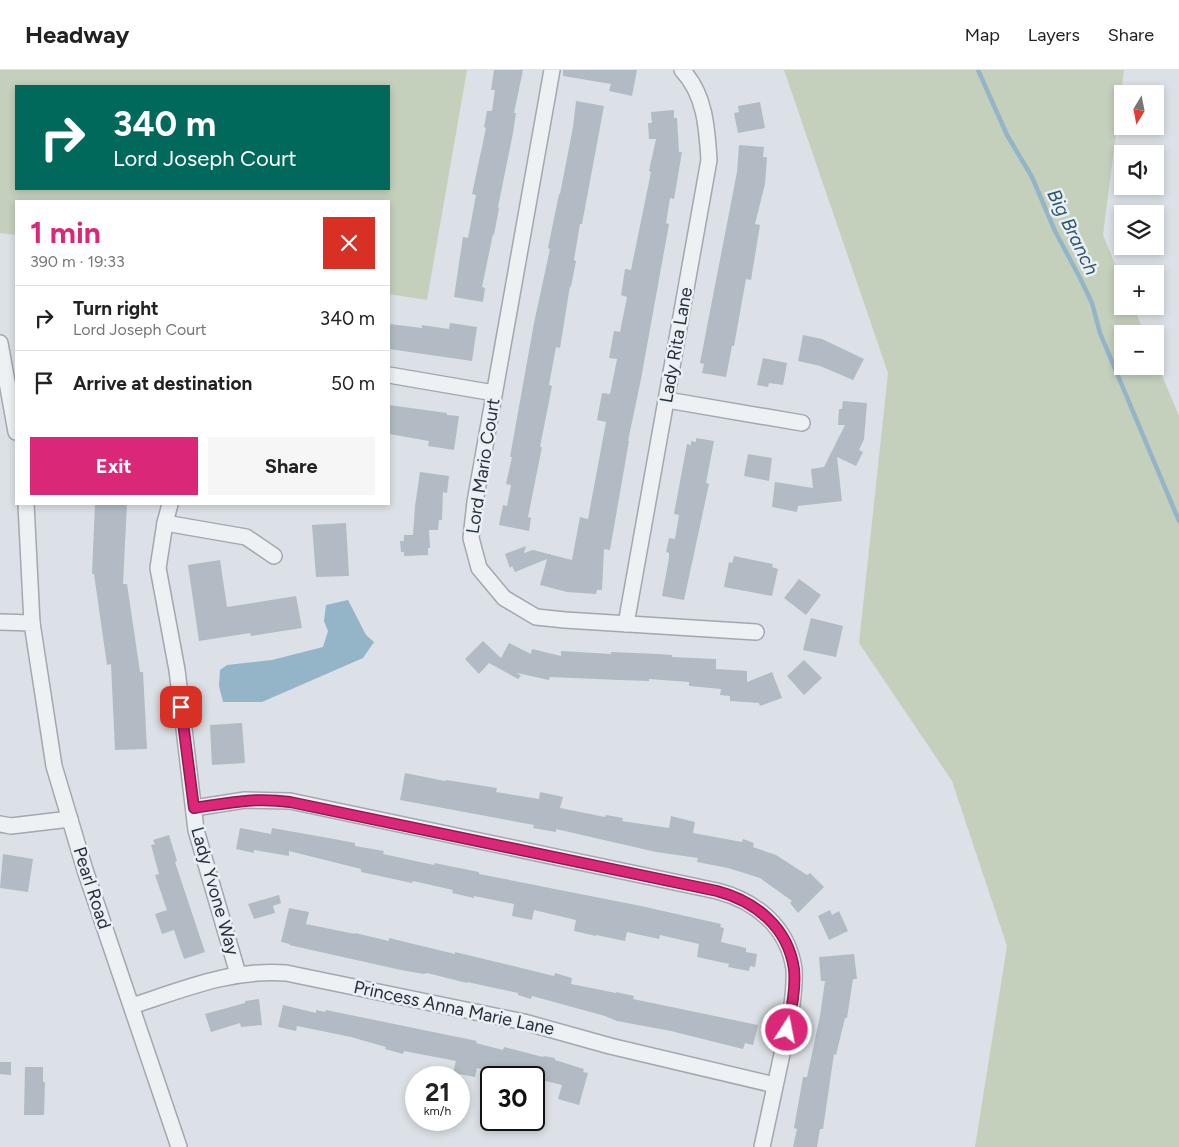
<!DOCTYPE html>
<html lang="en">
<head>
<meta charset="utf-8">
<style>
	body { margin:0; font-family:Figtree,sans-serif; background:#f6f6f6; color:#222; height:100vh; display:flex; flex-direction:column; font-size:19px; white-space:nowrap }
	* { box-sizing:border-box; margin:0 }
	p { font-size:16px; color:#767676 }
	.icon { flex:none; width:28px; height:28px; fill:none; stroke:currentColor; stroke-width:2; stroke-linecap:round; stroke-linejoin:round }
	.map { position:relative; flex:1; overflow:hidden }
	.details { position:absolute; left:15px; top:130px; width:375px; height:305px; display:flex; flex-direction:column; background:#fff; border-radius:0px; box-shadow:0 2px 8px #0003 }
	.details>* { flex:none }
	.guide { position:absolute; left:15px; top:15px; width:375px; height:105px; border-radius:0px; box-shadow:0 2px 8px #0003; background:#00695c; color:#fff; overflow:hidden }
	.needle { width:32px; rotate:190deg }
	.tools { position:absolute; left:1114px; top:15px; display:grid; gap:10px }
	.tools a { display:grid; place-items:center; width:50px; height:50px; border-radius:0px; background:#fff; box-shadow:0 2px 8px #0003; font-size:25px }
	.speed { position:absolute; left:405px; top:996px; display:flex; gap:10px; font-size:25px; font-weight:700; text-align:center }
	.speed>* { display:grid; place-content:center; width:65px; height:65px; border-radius:50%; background:#fff; box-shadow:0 2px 8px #0003; line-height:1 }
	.speed small { font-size:12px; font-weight:400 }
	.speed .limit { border:2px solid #111; border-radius:8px; background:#fff; color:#111 }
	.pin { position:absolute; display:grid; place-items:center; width:42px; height:42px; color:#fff; margin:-21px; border-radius:10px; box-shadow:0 2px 8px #0006 }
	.me { position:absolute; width:55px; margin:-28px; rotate:11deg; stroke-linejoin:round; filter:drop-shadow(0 0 4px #0008) }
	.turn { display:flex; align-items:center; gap:18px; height:105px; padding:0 15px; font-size:22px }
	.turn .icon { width:65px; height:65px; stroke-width:2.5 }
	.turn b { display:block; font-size:35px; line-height:42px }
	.round { display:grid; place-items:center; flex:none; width:52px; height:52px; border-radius:0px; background:#f6f6f6 }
	.head { display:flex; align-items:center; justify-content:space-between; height:85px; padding:0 15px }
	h1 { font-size:30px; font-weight:700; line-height:38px; color:#db2777 }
	.cta { display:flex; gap:10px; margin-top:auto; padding:10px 15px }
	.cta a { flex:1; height:58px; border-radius:0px; background:#db2777; color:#fff; font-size:20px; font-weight:700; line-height:58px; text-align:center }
	.cta a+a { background:#f6f6f6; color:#222 }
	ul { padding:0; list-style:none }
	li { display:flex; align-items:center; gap:15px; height:65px; padding:0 15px; border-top:1px solid #e0e0e0 }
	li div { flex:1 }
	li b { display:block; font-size:19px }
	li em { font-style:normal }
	header { display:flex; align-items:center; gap:30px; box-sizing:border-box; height:70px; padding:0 25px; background:#fff; border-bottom:1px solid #e0e0e0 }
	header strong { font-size:24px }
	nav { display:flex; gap:28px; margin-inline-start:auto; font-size:18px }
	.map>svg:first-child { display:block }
	.green { fill:#c4d0bc; fill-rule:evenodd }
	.water { fill:#94b4c8 }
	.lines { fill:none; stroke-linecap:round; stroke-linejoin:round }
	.stream { stroke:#94b4c8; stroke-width:4.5 }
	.building { fill:#b2bbc3 }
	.minor-casing { stroke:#a1a8b0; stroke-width:18 }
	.minor { stroke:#eef1f4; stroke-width:15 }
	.route-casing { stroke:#8e194d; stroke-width:12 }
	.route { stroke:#db2777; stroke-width:9 }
	.labels { text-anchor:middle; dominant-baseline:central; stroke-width:5; stroke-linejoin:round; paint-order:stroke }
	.street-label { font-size:18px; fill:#25303c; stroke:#eaeff4 }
	.water-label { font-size:19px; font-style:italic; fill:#2e5570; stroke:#eaeff4 }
</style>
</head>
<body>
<header>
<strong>Headway</strong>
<nav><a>Map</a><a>Layers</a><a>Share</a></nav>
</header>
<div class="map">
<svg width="1179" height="1077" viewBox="0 0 1179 1077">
	<rect width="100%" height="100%" fill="#dbe1e6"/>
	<g class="green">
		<path d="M0,0H467L427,230L389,224V131H16V165L0,163ZM16,16H389V119H16Z"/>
		<path d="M784,0H1124L1103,165L1122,211V236H1133L1145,264H1122V296H1155V289L1179,346V1077H975L1007,876L952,711L859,573L888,303Z"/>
	</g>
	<path class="water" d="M348,530L366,565L374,572L363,588L262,632H223L219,616L220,600L227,595L272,590L323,577L328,561L324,551L326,535Z"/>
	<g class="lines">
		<path class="stream" d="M978,0L1007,65L1032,107L1055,161L1080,208L1092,233L1100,263L1179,451"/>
	</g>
	<g class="building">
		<path d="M494,0H523L514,43H516L513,63L498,137L499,138L494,165L493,164L482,217L485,218L483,232L454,227L463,167L468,168L476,125L472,124L486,58L484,57L487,41H492L495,20H491Z"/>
		<path d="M563,0H637L632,26L609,21L611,14L563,6Z"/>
		<path d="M576,31L604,36L582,154H580L574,190L576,191L571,217L570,216L560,278L556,277L549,315L552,316L540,377H542L528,447L531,448L529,461L499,455L503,435L507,436L511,415L506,414L512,387H510L534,253L550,179L548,178L559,124H560L573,57Z"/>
		<path d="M760,32L765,58L738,63L734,43L739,42L738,36Z"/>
		<path d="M674,40V48H677L679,82H682L674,129L670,128L666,153L669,154L641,309L628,371H629L610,480L604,479L602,520H597L596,524L567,522L540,515L547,489L515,502L512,496L510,498L505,484L526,476L524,483L533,480L572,490L580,447L588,449L606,352L597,350L602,323L610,324L617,289L609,288L614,261L620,262L627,227L621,225L625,199L631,200L651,102L649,101L656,69H649L648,53H652L651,42Z"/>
		<path d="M739,75L764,77L763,87H767L765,114L755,154L760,155L751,210L746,209L734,276H732L726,307L702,303L704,294L700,293L737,102Z"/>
		<path d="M450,253L477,257L472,291L389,279V254L422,258V255L449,259Z"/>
		<path d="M803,265L822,269L864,289L853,310L820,296L798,291Z"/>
		<path d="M763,288L787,293L783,315L769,313L768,317L757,315Z"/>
		<path d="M843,331L867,333L864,369L859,380L863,382L856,396L837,387L842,431L798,436L797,442L772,437L775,412L813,418L811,399L824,397L845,355H838L839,339H842Z"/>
		<path d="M389,335L447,343V345L459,346L454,380L428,376L429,371L389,364Z"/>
		<path d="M696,368L714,371L706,413L709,414L684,530L662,526L669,488V483L666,482L669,468L675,469L679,445L674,444L687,374L691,375V371L696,372Z"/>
		<path d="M748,384L772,388L769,411L744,406Z"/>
		<path d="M420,402L449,406L447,423L443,422L442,450H439L438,460H429L430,478H428V485L404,486V482H401L400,471H404V465H413L415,436Z"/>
		<path d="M95,434H127L123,514H127L140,602H143L147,679L115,680L111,594L107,595L94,504H92Z"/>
		<path d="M346,453L349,506L316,507L312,455Z"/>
		<path d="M734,486L773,494L772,497L778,499L772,526L724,517L729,492L732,493Z"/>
		<path d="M220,490L227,537L296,526L302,558L251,566L250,563L199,571L188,495Z"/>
		<path d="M799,509L821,525L806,545L784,528Z"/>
		<path d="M811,548L843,556L836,587L803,580Z"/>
		<path d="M483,571L501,588L509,573L531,584L532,579L561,586V581L611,584V582L658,584L672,585V587L716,589V599L747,601V612L772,602L782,628L760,636L759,633L730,631V626L720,625L721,619L689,616V612L649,609V611L619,610L550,607L549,610L517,603L521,606L518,609L489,593L479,604L465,589Z"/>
		<path d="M804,590L822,608L804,625L787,606Z"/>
		<path d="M242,653L245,693L212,695L210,655Z"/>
		<path d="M405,703L445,711L446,710L497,718L496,722L539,729L540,722L563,727L560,738L605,747L606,745L623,748L622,751L669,758L671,746L695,752L693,763L742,772L743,769L754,773L753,777L776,785L807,805L810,803L824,817L798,843L790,833L792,831L760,808L728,798L697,792L698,788L656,782L556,759V762L533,758L534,755L400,730Z"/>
		<path d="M240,758L271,764L272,758L334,769L355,773V776L384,781L383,784L434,795L435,793L449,796L479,802V804L641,836L721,854L720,857L724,858L721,872L746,878V882L757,884L755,897L750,896L749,901L728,897L729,894L697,887L699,874L660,865L659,869L627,862L625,871L596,865V866L574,861L576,850L534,840L532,850L512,846L514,834L474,826V828L452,823L453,820L413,811L412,813L361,802V799L289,781V786L254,780V783L236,779Z"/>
		<path d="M169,765L177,791L175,792L205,882L184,889L174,860L162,864L155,844L167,840L155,805L159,804L151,775L155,774L153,770Z"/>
		<path d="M3,784L33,789L28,822L0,818Z"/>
		<path d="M279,825L281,833L273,836L275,843L254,849L248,834Z"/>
		<path d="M289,838L309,842L306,854L355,864V863L389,871V868L455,884V882L554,906L555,903L572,908L571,914L616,923V922L634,926L633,929L758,955L753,975L745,973L743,979L671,961L617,951L605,946L532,926L531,929L518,925V923L467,912V913L427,903L424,904L401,900L289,875L290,874L281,872Z"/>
		<path d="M830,840L832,845L839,841L848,861L829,870L818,846Z"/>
		<path d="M854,884L857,909H853L847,948H845L836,985L834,984L823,1059H820L817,1077H793L797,1059L794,1058L803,1007H807L820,946L825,911H821L819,887Z"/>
		<path d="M259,929L262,955L241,957L240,953L211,962L205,944L245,933V931Z"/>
		<path d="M283,935L316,943V940L325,942L326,940L477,971L476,973L503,980L504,977L543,987L544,986L555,988V990L584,999L583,1002L588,1003L579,1035L558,1029L562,1015L534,1008H520L477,998L475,1007L453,1003L456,991L404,981L403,984L385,979L386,977L351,967L297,956L296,961L278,957Z"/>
		<path d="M0,992H11V1005L0,1004Z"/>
		<path d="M25,997H43V1012H45L44,1045H24Z"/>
	</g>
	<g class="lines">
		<g class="minor-casing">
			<g id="minor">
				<path d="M552,0L475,432L471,468L479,498L504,528L536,547L565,550L756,562"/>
				<path d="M0,273L16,362"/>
				<path d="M389,305L494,323"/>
				<path d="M667,330L802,353"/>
				<path d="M26,434L32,553"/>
				<path d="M170,434L165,453L158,498L177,600L196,760L238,904"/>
				<path d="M165,453L246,467L274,486"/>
				<path d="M0,552L32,553L54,696L85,800L179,1077"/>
				<path d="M626,554L709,90C707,58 705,24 682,0"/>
				<path d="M194,738L245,730L290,731L717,821C756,831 788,857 794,899C795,914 793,928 791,942L762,1077"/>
				<path d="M0,754L11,756L70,749"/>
				<path d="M132,936C184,919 231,899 286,903L524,952L610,976L775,1015"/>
			</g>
		</g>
		<use href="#minor" class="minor"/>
	</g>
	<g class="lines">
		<g class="route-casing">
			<path id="route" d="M181,637L194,738C228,733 254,727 290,732L717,821C755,831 788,857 794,899C796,919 791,941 787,960"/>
		</g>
		<use href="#route" class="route"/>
	</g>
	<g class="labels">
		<g class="street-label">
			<text transform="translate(676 275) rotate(-80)">Lady Rita Lane</text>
			<text transform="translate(483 396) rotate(-81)">Lord Mario Court</text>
			<text transform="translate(92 818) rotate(72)">Pearl Road</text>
			<text transform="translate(215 821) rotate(74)">Lady Yvone Way</text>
			<text transform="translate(454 938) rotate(12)">Princess Anna Marie Lane</text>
		</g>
		<g class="water-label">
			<text transform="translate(1073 162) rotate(64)">Big Branch</text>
		</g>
	</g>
</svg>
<div class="tools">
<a><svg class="needle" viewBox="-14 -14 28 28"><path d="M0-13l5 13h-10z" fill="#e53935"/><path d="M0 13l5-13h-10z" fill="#767676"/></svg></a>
<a><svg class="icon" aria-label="sound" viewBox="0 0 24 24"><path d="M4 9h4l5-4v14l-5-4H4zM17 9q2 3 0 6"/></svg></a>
<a><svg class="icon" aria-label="layers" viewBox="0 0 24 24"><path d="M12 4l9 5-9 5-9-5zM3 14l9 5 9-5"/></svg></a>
<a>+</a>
<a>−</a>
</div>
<div class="speed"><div>21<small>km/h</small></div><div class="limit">30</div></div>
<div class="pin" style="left:181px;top:637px;background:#d93025"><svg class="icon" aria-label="arrive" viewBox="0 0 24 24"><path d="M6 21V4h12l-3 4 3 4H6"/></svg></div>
<svg class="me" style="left:787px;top:960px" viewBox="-20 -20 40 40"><circle r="17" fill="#db2777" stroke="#fff" stroke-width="3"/><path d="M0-11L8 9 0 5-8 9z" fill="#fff"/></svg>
<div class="guide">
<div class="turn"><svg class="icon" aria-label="right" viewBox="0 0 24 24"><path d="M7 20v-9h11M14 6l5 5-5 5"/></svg><div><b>340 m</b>Lord Joseph Court</div></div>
</div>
<section class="details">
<div class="head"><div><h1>1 min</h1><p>390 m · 19:33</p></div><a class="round" style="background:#d93025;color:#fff"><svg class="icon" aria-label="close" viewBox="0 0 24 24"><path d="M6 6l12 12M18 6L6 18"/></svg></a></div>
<ul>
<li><svg class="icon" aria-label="right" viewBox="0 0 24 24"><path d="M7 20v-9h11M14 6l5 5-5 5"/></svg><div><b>Turn right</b><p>Lord Joseph Court</p></div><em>340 m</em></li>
<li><svg class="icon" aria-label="arrive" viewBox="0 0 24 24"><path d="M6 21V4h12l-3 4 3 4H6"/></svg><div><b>Arrive at destination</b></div><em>50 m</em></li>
</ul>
<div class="cta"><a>Exit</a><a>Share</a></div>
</section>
</div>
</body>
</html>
